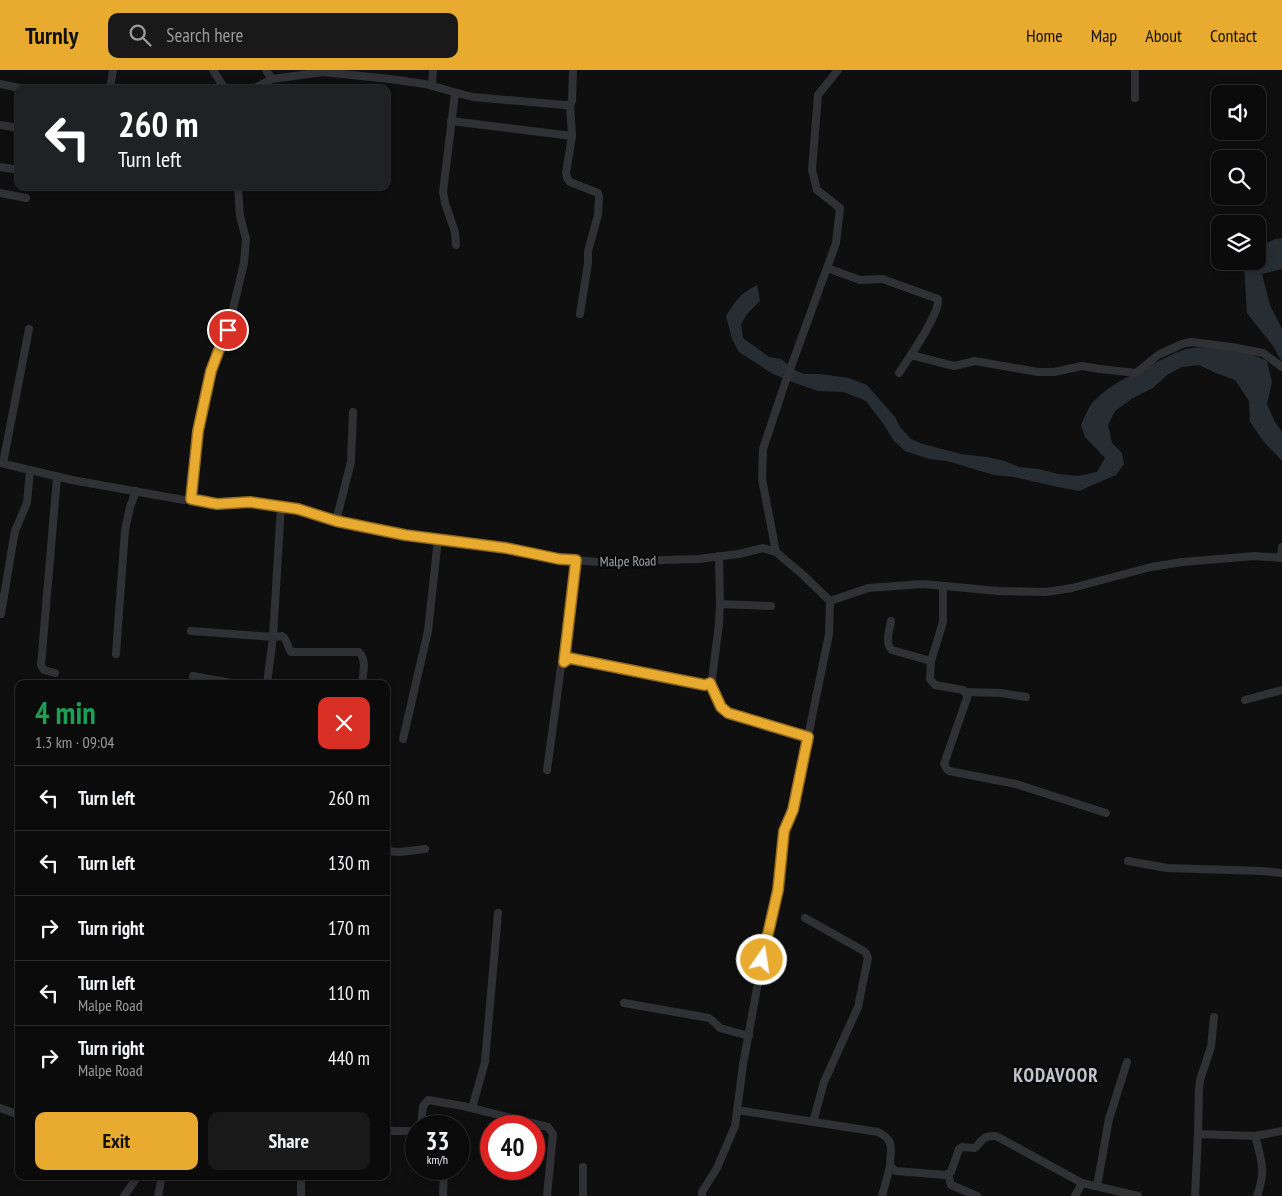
<!DOCTYPE html>
<html lang="en">
<head>
<meta charset="utf-8">
<style>
	body { margin:0; font-family:"PT Sans Narrow",sans-serif; background:#19191a; color:#f1f3f6; height:100vh; display:flex; flex-direction:column; font-size:19px; white-space:nowrap }
	* { box-sizing:border-box; margin:0 }
	p { font-size:16px; color:#9a9b9d }
	.icon { flex:none; width:28px; height:28px; fill:none; stroke:currentColor; stroke-width:2; stroke-linecap:round; stroke-linejoin:round }
	.map { position:relative; flex:1; overflow:hidden }
	.drawer { position:absolute; left:15px; top:610px; width:375px; height:500px; display:flex; flex-direction:column; background:#0b0b0c; border-radius:10px; box-shadow:0 2px 8px #0003,0 0 0 1px #2b2b2d }
	.drawer>* { flex:none }
	.banner { position:absolute; left:15px; top:15px; width:375px; height:105px; border-radius:10px; box-shadow:0 2px 8px #0003,0 0 0 1px #2b2b2d; background:#202124; color:#fff; overflow:hidden }
	.tools { position:absolute; left:1211px; top:15px; display:grid; gap:10px }
	.tools a { display:grid; place-items:center; width:55px; height:55px; border-radius:10px; background:#0b0b0c; box-shadow:0 2px 8px #0003,0 0 0 1px #2b2b2d; font-size:25px }
	.speed { position:absolute; left:405px; top:1045px; display:flex; gap:10px; font-size:25px; font-weight:700; text-align:center }
	.speed>* { display:grid; place-content:center; width:65px; height:65px; border-radius:50%; background:#0b0b0c; box-shadow:0 2px 8px #0003,0 0 0 1px #2b2b2d; line-height:1 }
	.speed small { font-size:12px; font-weight:400 }
	.speed .limit { border:8px solid #d22; background:#fff; color:#111 }
	.pin { position:absolute; display:grid; place-items:center; width:42px; height:42px; color:#fff; margin:-21px; border:2px solid #fff; border-radius:50%; box-shadow:0 1px 5px #0007 }
	.me { position:absolute; width:55px; margin:-28px; rotate:13deg; stroke-linejoin:round; filter:drop-shadow(0 0 4px #0008) }
	.turn { display:flex; align-items:center; gap:18px; height:105px; padding:0 20px; font-size:22px }
	.turn .icon { width:65px; height:65px; stroke-width:2.5 }
	.turn b { display:block; font-size:35px; line-height:42px }
	.round { display:grid; place-items:center; flex:none; width:52px; height:52px; border-radius:10px; background:#19191a }
	.overview { display:flex; align-items:center; justify-content:space-between; height:85px; padding:0 20px }
	h1 { font-size:30px; font-weight:600; line-height:38px; color:#1e9e55 }
	.button { display:flex; gap:10px; margin-top:auto; padding:10px 20px }
	.button a { flex:1; height:58px; border-radius:10px; background:#e8ab2f; color:#111; font-size:20px; font-weight:600; line-height:58px; text-align:center }
	.button a+a { background:#19191a; color:#f1f3f6 }
	ul { padding:0; list-style:none }
	li { display:flex; align-items:center; gap:15px; height:65px; padding:0 20px; border-top:1px solid #2b2b2d }
	li div { flex:1 }
	li b { display:block; font-size:19px }
	li em { font-style:normal }
	header { display:flex; align-items:center; gap:30px; box-sizing:border-box; height:70px; padding:0 25px; background:#e8ab2f; color:#111 }
	header strong { font-size:24px }
	nav { display:flex; gap:28px; margin-inline-start:auto; font-size:18px }
	.search { width:350px; height:45px; background:#19191a; display:flex; align-items:center; gap:12px; box-sizing:border-box; padding:0 18px; border-radius:10px; color:#9a9b9d; font-size:19px }
	.map>svg:first-child { display:block }
	.water { fill:#262d33 }
	.lines { fill:none; stroke-linecap:round; stroke-linejoin:round }
	.minor { stroke:#303135; stroke-width:8 }
	.route-casing { stroke:#976f1f; stroke-width:12 }
	.route { stroke:#e8ab2f; stroke-width:9 }
	.labels { text-anchor:middle; dominant-baseline:central; stroke-width:5; stroke-linejoin:round; paint-order:stroke }
	.street-label { font-size:14px; fill:#a1a5b1; stroke:#0a0a0b }
	.district-label { font-size:19px; font-weight:bold; letter-spacing:1px; fill:#c1c4cd; stroke:#0a0a0b }
</style>
</head>
<body>
<header>
<strong>Turnly</strong>
<div class="search"><svg class="icon" aria-label="search" viewBox="0 0 24 24"><circle cx="10" cy="10" r="6"/><path d="M15 15l6 6"/></svg>Search here</div>
<nav><a>Home</a><a>Map</a><a>About</a><a>Contact</a></nav>
</header>
<div class="map">
<svg width="1282" height="1126" viewBox="0 0 1282 1126">
	<rect width="100%" height="100%" fill="#0f0f10"/>
	<g class="water">
		<path d="M1282,168V199L1262,204L1270,235L1282,259V292L1273,276L1247,243L1244,195L1247,191H1258V178L1275,169Z"/>
		<path d="M757,215L760,231L747,244L741,254L743,268L769,287L781,289L795,300L804,304H820L849,308L867,315L895,347L900,357L911,369L923,374L961,384L987,387L1005,391L1019,397L1039,399L1058,404L1078,406L1097,402L1105,388L1085,367L1081,355C1085,347 1088,337 1094,331C1109,315 1130,306 1149,296C1162,290 1177,280 1192,278C1217,276 1245,280 1267,291L1272,312L1267,334L1275,352L1282,362V391L1264,372L1250,352L1249,331L1235,310L1216,303L1199,295L1182,297L1167,305L1153,318L1133,328L1115,341L1108,355L1112,373L1122,383L1124,394L1116,405L1079,421L1058,417L1014,407L994,405L947,391L929,389L905,381L894,371L884,355L866,331L844,322L818,321L795,313L773,304L739,282L732,269L726,246C736,230 741,223 757,215Z"/>
	</g>
	<g class="lines">
		<g class="minor">
			<path d="M213,0L225,19"/>
			<path d="M266,0L272,9"/>
			<path d="M0,14L24,19"/>
			<path d="M432,16L433,0"/>
			<path d="M110,19L113,0"/>
			<path d="M253,19L272,9L323,2L390,9L425,14L472,27L565,35H570L572,31L573,0"/>
			<path d="M455,23L443,122L445,133L455,162L456,175"/>
			<path d="M1135,28V0"/>
			<path d="M570,35L572,66L566,103L567,108L570,112L598,123L599,127L598,145L588,181V193L580,244"/>
			<path d="M451,51L572,66"/>
			<path d="M0,55L19,58"/>
			<path d="M0,97L19,100"/>
			<path d="M238,116L240,146L246,169L244,193L228,260L211,301L198,361L191,429L217,434L250,432L298,439L334,450L405,465L506,478L559,489L599,492L698,489L739,484L763,478L776,482L802,504L830,531"/>
			<path d="M0,123L26,128"/>
			<path d="M827,198L860,210L883,209L888,211L938,229C940,244 908,289 899,303"/>
			<path d="M911,285L954,296L975,291L1038,302H1054L1082,296L1100,299L1136,303L1158,285L1182,274L1191,272L1232,277L1263,283L1282,297"/>
			<path d="M0,393L72,410L184,430L191,429"/>
			<path d="M3,393L29,259"/>
			<path d="M336,451L351,392L353,342"/>
			<path d="M776,482L762,409L763,379L784,316L836,173L840,138L817,120L812,100L818,25L838,0"/>
			<path d="M1281,488L1282,477"/>
			<path d="M943,516V552L931,591L930,609L935,615L963,620L967,625V628L944,694L946,698L949,701L1016,714L1106,743"/>
			<path d="M830,531L868,518L923,514L998,521L1046,522L1072,518L1151,497L1182,492L1255,486L1282,488"/>
			<path d="M720,534L771,536"/>
			<path d="M1,544L13,472L15,461L27,433L30,400"/>
			<path d="M891,551C890,560 884,573 892,580L931,591"/>
			<path d="M191,561L273,567L282,566C288,570 287,577 291,582H359C367,590 363,603 362,614"/>
			<path d="M116,584L125,460L130,437L136,421"/>
			<path d="M564,592L576,490"/>
			<path d="M55,603L44,600L41,595L57,407"/>
			<path d="M193,606L237,614"/>
			<path d="M710,613L721,637L728,643L809,667"/>
			<path d="M267,614L273,567L281,436"/>
			<path d="M965,622L1001,623L1026,627"/>
			<path d="M1245,630L1282,620"/>
			<path d="M403,669L428,561L438,469"/>
			<path d="M547,700L561,597L564,592L569,588L705,615L710,613L712,609L719,554L720,534L719,486"/>
			<path d="M386,781L400,782L425,779"/>
			<path d="M1128,791L1167,798L1262,801L1282,803"/>
			<path d="M805,848L862,880L866,883L868,888L858,937L824,1012L813,1052"/>
			<path d="M624,933L709,948L714,952L720,958L749,966"/>
			<path d="M0,1038L19,1045"/>
			<path d="M472,1038L485,992L498,843"/>
			<path d="M737,1040L878,1062C896,1071 890,1079 890,1096L896,1101L945,1105L951,1102L959,1079L962,1077L975,1078C983,1070 983,1065 996,1066L1082,1113L1138,1126"/>
			<path d="M421,1056L423,1036L428,1030L463,1036L548,1057L553,1064L547,1126"/>
			<path d="M386,1061H416"/>
			<path d="M1198,1064L1255,1066L1282,1061"/>
			<path d="M1255,1066C1262,1092 1266,1100 1257,1126"/>
			<path d="M948,1104L951,1115L977,1126"/>
			<path d="M301,1106V1126"/>
			<path d="M1097,1116L1109,1049L1127,992"/>
			<path d="M124,1126L138,1106"/>
			<path d="M158,1126L162,1106"/>
			<path d="M443,1126L444,1099"/>
			<path d="M583,1126V1097"/>
			<path d="M702,1126V1122L717,1098L735,1056L743,995L762,890L779,820L784,761L793,740L829,564L830,531"/>
			<path d="M882,1126L890,1096"/>
			<path d="M1075,1126L1082,1113"/>
			<path d="M1195,1126L1198,1064L1199,1020L1200,1010L1211,977L1214,947"/>
		</g>
	</g>
	<g class="lines">
		<g class="route-casing">
			<path id="route" d="M228,260L220,277L211,301L198,361L191,429L217,434L250,432L298,439L336,451L405,465L506,478L559,489L576,490L564,592L569,588L705,615L710,613L721,637L728,643L808,667L793,740L784,761L778,820L762,890"/>
		</g>
		<use href="#route" class="route"/>
	</g>
	<g class="labels">
		<g class="street-label">
			<text transform="translate(628 491) rotate(-1)">Malpe Road</text>
		</g>
		<g class="district-label">
			<text x="1056" y="1005">KODAVOOR</text>
		</g>
	</g>
</svg>
<div class="tools">
<a><svg class="icon" aria-label="sound" viewBox="0 0 24 24"><path d="M4 9h4l5-4v14l-5-4H4zM17 9q2 3 0 6"/></svg></a>
<a><svg class="icon" aria-label="search" viewBox="0 0 24 24"><circle cx="10" cy="10" r="6"/><path d="M15 15l6 6"/></svg></a>
<a><svg class="icon" aria-label="layers" viewBox="0 0 24 24"><path d="M12 4l9 5-9 5-9-5zM3 14l9 5 9-5"/></svg></a>
</div>
<div class="speed"><div>33<small>km/h</small></div><div class="limit">40</div></div>
<div class="pin" style="left:228px;top:260px;background:#d93025"><svg class="icon" aria-label="arrive" viewBox="0 0 24 24"><path d="M6 21V4h12l-3 4 3 4H6"/></svg></div>
<svg class="me" style="left:762px;top:890px" viewBox="-20 -20 40 40"><circle r="17" fill="#e8ab2f" stroke="#fff" stroke-width="3"/><path d="M0-11L8 9 0 5-8 9z" fill="#fff"/></svg>
<div class="banner">
<div class="turn"><svg class="icon" aria-label="left" viewBox="0 0 24 24"><path d="M17 20v-9H6M10 6l-5 5 5 5"/></svg><div><b>260 m</b>Turn left</div></div>
</div>
<section class="drawer">
<div class="overview"><div><h1>4 min</h1><p>1.3 km · 09:04</p></div><a class="round" style="background:#d93025;color:#fff"><svg class="icon" aria-label="close" viewBox="0 0 24 24"><path d="M6 6l12 12M18 6L6 18"/></svg></a></div>
<ul>
<li><svg class="icon" aria-label="left" viewBox="0 0 24 24"><path d="M17 20v-9H6M10 6l-5 5 5 5"/></svg><div><b>Turn left</b></div><em>260 m</em></li>
<li><svg class="icon" aria-label="left" viewBox="0 0 24 24"><path d="M17 20v-9H6M10 6l-5 5 5 5"/></svg><div><b>Turn left</b></div><em>130 m</em></li>
<li><svg class="icon" aria-label="right" viewBox="0 0 24 24"><path d="M7 20v-9h11M14 6l5 5-5 5"/></svg><div><b>Turn right</b></div><em>170 m</em></li>
<li><svg class="icon" aria-label="left" viewBox="0 0 24 24"><path d="M17 20v-9H6M10 6l-5 5 5 5"/></svg><div><b>Turn left</b><p>Malpe Road</p></div><em>110 m</em></li>
<li><svg class="icon" aria-label="right" viewBox="0 0 24 24"><path d="M7 20v-9h11M14 6l5 5-5 5"/></svg><div><b>Turn right</b><p>Malpe Road</p></div><em>440 m</em></li>
</ul>
<div class="button"><a>Exit</a><a>Share</a></div>
</section>
</div>
</body>
</html>
